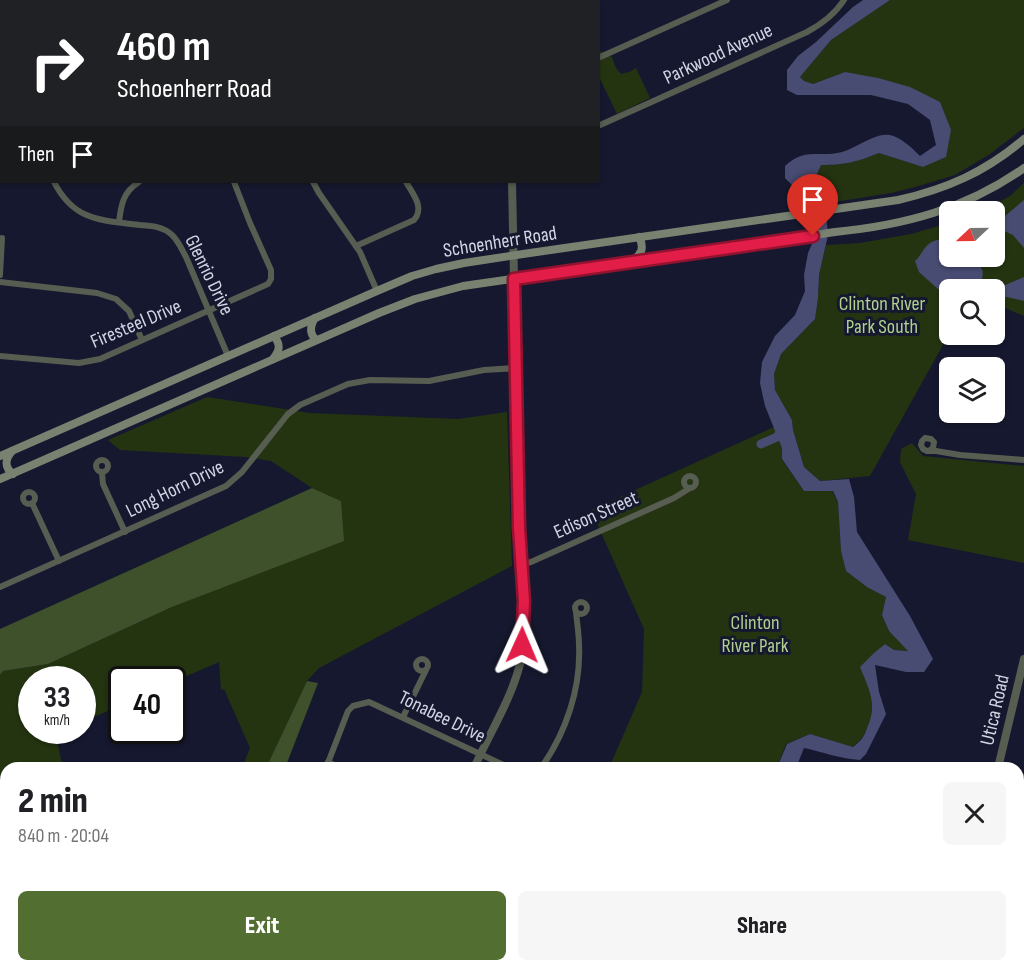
<!DOCTYPE html>
<html lang="en">
<head>
<meta charset="utf-8">
<style>
	body { margin:0; font-family:"Sofia Sans Condensed",sans-serif; background:#f6f6f6; color:#202124; height:100vh; display:flex; flex-direction:column; font-size:22px; white-space:nowrap }
	* { box-sizing:border-box; margin:0 }
	p { font-size:20px; color:#757577 }
	.icon { flex:none; width:33px; height:33px; fill:none; stroke:currentColor; stroke-width:2; stroke-linecap:round; stroke-linejoin:round }
	.map { position:relative; flex:1; overflow:hidden }
	.panel { position:absolute; left:0px; top:762px; width:1024px; height:210px; display:flex; flex-direction:column; background:#fff; border-radius:18px 18px 0 0; box-shadow:0 2px 4px #0004 }
	.panel>* { flex:none }
	.top-card { position:absolute; left:0px; top:0px; width:600px; height:183px; box-shadow:0 2px 4px #0004; background:#202124; color:#fff; overflow:hidden }
	.needle { width:39px; rotate:248deg }
	.fabs { position:absolute; left:939px; top:201px; display:grid; gap:12px }
	.fabs a { display:grid; place-items:center; width:66px; height:66px; border-radius:9px; background:#fff; box-shadow:0 2px 4px #0004; font-size:30px }
	.speed { position:absolute; left:18px; top:666px; display:flex; gap:12px; font-size:30px; font-weight:700; text-align:center }
	.speed>* { display:grid; place-content:center; width:78px; height:78px; border-radius:50%; background:#fff; box-shadow:0 2px 4px #0004; line-height:1 }
	.speed small { font-size:15px; font-weight:400 }
	.speed .limit { border:3px solid #111; border-radius:9px; background:#fff; color:#111 }
	.pin { position:absolute; display:grid; place-items:center; width:51px; height:51px; color:#fff; margin:-62px -26px; border-radius:50% 50% 50% 0; rotate:-45deg; box-shadow:0 0 6px #0007 }
	.pin .icon { rotate:45deg }
	.me { position:absolute; width:66px; margin:-33px; rotate:1deg; stroke-linejoin:round; filter:drop-shadow(0 0 4px #0008) }
	.turn { display:flex; align-items:center; gap:21px; height:126px; padding:0 18px; font-size:27px }
	.turn .icon { width:78px; height:78px; stroke-width:2.5 }
	.turn b { display:block; font-size:42px; line-height:51px }
	.then { display:flex; align-items:center; height:57px; padding:0 18px; background:#0003; gap:12px; font-size:22px }
	.round { display:grid; place-items:center; flex:none; width:63px; height:63px; border-radius:9px; background:#f6f6f6 }
	.headline { display:flex; align-items:center; justify-content:space-between; height:102px; padding:0 18px }
	h1 { font-size:36px; font-weight:800; line-height:45px }
	.primary-button { display:flex; gap:12px; margin-top:auto; padding:12px 18px }
	.primary-button a { flex:1; height:69px; border-radius:9px; background:#526e31; color:#fff; font-size:24px; font-weight:800; line-height:69px; text-align:center }
	.primary-button a+a { background:#f6f6f6; color:#202124 }
	.map>svg:first-child { display:block }
	.green { fill:#243411 }
	.forest { fill:#3e512b }
	.water { fill:#484c73 }
	.lines { fill:none; stroke-linecap:round; stroke-linejoin:round }
	.river { stroke:#484c73; stroke-width:9 }
	.minor { stroke:#575d51; stroke-width:6 }
	.tertiary { stroke:#575d51; stroke-width:8 }
	.secondary { stroke:#798270; stroke-width:8 }
	.route-casing { stroke:#92132f; stroke-width:15 }
	.route { stroke:#e11d48; stroke-width:10 }
	.labels { text-anchor:middle; dominant-baseline:central; stroke-width:6; stroke-linejoin:round; paint-order:stroke }
	.street-label { font-size:20px; fill:#d1d4e3; stroke:#16182f }
	.park-label { font-size:20px; fill:#b1d191; stroke:#16182f }
</style>
</head>
<body>
<div class="map">
<svg width="1024" height="972" viewBox="0 0 1024 972">
	<rect width="100%" height="100%" fill="#16182f"/>
	<g class="green">
		<path d="M890,0H1024V128L990,154L955,175L915,187L891,193L822,204C816,190 814,178 821,165C845,165 857,162 879,153L923,167L946,157L940,102L845,72L813,84L804,81L800,77L831,40Z"/>
		<path d="M598,50L612,57L616,68L621,74L629,72L636,68L650,98L617,114L599,77Z"/>
		<path d="M1024,183V316L998,305L995,312L994,290H950L949,334L870,476L820,481L804,467L793,430L792,420L775,390L774,374L781,354L815,319L818,298L819,275L826,245L860,243L911,234L949,223L950,256H994V212L982,211L1010,196Z"/>
		<path d="M207,397L310,413L458,419L507,412L512,566L319,668L307,681L266,768H242L250,748L224,689L221,690L219,662L173,682L172,680H122L121,705L83,722L82,680H32V730L62,731L56,734L61,760L65,768H6V820L0,821V675L3,671L48,664L172,607L279,565L341,501L312,488L271,461L246,457L120,450L108,440Z"/>
		<path d="M774,427L782,448V460L804,491H832L838,503L841,551L846,571L868,587L886,597L882,615L889,631L909,651L894,650L885,644L861,667C869,689 878,705 867,728C863,738 860,741 852,747L810,734L786,744L777,768H609L642,692L644,629L591,510Z"/>
		<path d="M912,443L923,456L1024,466V563L908,540L916,494L900,462L901,449Z"/>
		<path d="M522,966H870L869,972H519Z"/>
	</g>
	<g class="forest">
		<path d="M312,488L341,501L344,541L172,607L48,664L3,671L0,675V629Z"/>
		<path d="M307,681L318,683L285,768H266Z"/>
		<path d="M6,820V913L0,900V821Z"/>
	</g>
	<g class="water">
		<path d="M863,0H890L831,40L800,77L804,81L813,84L845,72L878,78L910,87L940,102L951,130L946,157L923,167L879,153C857,162 845,165 821,165L817,174L818,194L826,212L828,235L819,275L818,298L815,319L781,354L774,374L775,390L792,420L793,430L804,467L820,481L849,479L854,497L857,532L910,616L933,659L924,672H906L875,665L879,692L886,714L866,754L860,760C841,759 823,752 804,748L796,768H777L787,744L810,734L853,747C861,741 864,737 867,728C878,705 869,689 860,667L874,653L885,644L894,650L908,651L889,631L882,615L886,597L867,587L846,571L841,551L838,502L833,491H804L782,459V448L765,406L760,383L762,362L775,336L795,315L805,291L804,275L808,253L815,237L811,214L795,188L785,178V166C805,147 820,158 842,152C856,148 876,132 890,135C901,137 913,149 920,156L936,145L930,120L908,104L871,95H797L787,90V70L798,56L816,42L853,7Z"/>
		<path d="M1024,200V248L1013,235L998,228V222Z"/>
		<path d="M949,238L950,256L969,257C986,271 984,268 980,289L950,290L949,300L943,290L938,289L919,272L915,261C922,255 924,245 934,241C938,239 945,240 949,238Z"/>
		<path d="M1024,277V301L1007,297L995,299L994,290Z"/>
	</g>
	<g class="lines">
		<path class="river" d="M761,444L777,437L783,429"/>
		<g class="minor">
			<path d="M90,2V0"/>
			<path d="M169,2L172,0"/>
			<path d="M296,2V0"/>
			<path d="M573,2L577,0"/>
			<path d="M598,58L727,0"/>
			<path d="M0,79L2,78"/>
			<path d="M598,126L807,32C822,24 835,14 844,0"/>
			<path d="M0,157L2,156"/>
			<path d="M54,182C74,221 100,220 140,225C150,226 162,226 171,234C178,240 181,248 186,257L228,356"/>
			<path d="M313,182L319,193L360,252L377,291"/>
			<path d="M119,222C121,205 123,192 139,182"/>
			<path d="M356,246L414,220C425,208 413,194 406,182"/>
			<path d="M0,275L2,238"/>
			<path d="M0,282L97,293L116,299L129,311L142,340"/>
			<path d="M0,356L79,363L100,359L268,284L271,279V270L250,223L234,182"/>
			<path d="M929,451L933,448L934,442L931,439L925,438L922,441L921,445L923,449L927,451H936L960,455L1024,460"/>
			<circle cx="102" cy="466" r="6"/>
			<path d="M102,473L103,484L125,532"/>
			<circle cx="690" cy="482" r="6"/>
			<circle cx="29" cy="498" r="6"/>
			<path d="M32,503L59,561"/>
			<path d="M522,564L531,562L674,498L690,488"/>
			<path d="M0,587L226,486L242,472L288,414L300,405L348,384L370,380L429,381L484,370L516,368"/>
			<circle cx="581" cy="608" r="6"/>
			<circle cx="422" cy="665" r="6"/>
			<path d="M403,717L426,670"/>
			<path d="M328,762L340,768"/>
			<path d="M326,768L348,711L353,706L369,702L510,768"/>
			<path d="M541,768C566,733 581,688 579,645C579,634 577,623 576,612"/>
			<path d="M1018,776L1024,777"/>
			<path d="M1018,901L1024,879"/>
			<path d="M184,966L187,972"/>
			<path d="M264,966L269,972"/>
			<path d="M418,966L430,972"/>
			<path d="M97,972L110,966"/>
			<path d="M441,972L443,966"/>
			<path d="M1002,972L1003,966"/>
		</g>
		<g class="tertiary">
			<path d="M507,0V2"/>
			<path d="M474,768C489,734 511,700 520,664C530,618 520,565 519,518C517,406 514,294 512,182"/>
			<path d="M998,768L1024,659"/>
			<path d="M377,972L380,966"/>
			<path d="M949,972L951,966"/>
		</g>
		<g class="secondary">
			<path d="M631,261C641,256 645,248 639,237"/>
			<path d="M315,318C310,326 309,333 316,340"/>
			<path d="M273,359C280,350 281,345 274,336"/>
			<path d="M12,451C5,459 4,467 13,474"/>
			<path d="M0,456L377,291L412,276L436,269L464,263L523,254L898,200C946,189 986,172 1024,139"/>
			<path d="M0,479L379,313L415,299L463,286L835,232C905,225 966,209 1024,168"/>
		</g>
	</g>
	<g class="lines">
		<g class="route-casing">
			<path id="route" d="M522,645L524,601L519,528L514,279L813,236"/>
		</g>
		<use href="#route" class="route"/>
	</g>
	<g class="labels">
		<g class="street-label">
			<text transform="translate(718 54) rotate(-25)">Parkwood Avenue</text>
			<text transform="translate(500 242) rotate(-9)">Schoenherr Road</text>
			<text transform="translate(209 275) rotate(64)">Glenrio Drive</text>
			<text transform="translate(136 324) rotate(-23)">Firesteel Drive</text>
			<text transform="translate(175 489) rotate(-26)">Long Horn Drive</text>
			<text transform="translate(596 515) rotate(-24)">Edison Street</text>
			<text transform="translate(995 710) rotate(-77)">Utica Road</text>
			<text transform="translate(442 717) rotate(26)">Tonabee Drive</text>
		</g>
		<g class="park-label">
			<text x="882" y="304">Clinton River<tspan x="882" dy="23">Park South</tspan></text>
			<text x="755" y="623">Clinton<tspan x="755" dy="23">River Park</tspan></text>
		</g>
	</g>
</svg>
<div class="fabs">
<a><svg class="needle" viewBox="-14 -14 28 28"><path d="M0-13l5 13h-10z" fill="#e53935"/><path d="M0 13l5-13h-10z" fill="#757577"/></svg></a>
<a><svg class="icon" aria-label="search" viewBox="0 0 24 24"><circle cx="10" cy="10" r="6"/><path d="M15 15l6 6"/></svg></a>
<a><svg class="icon" aria-label="layers" viewBox="0 0 24 24"><path d="M12 4l9 5-9 5-9-5zM3 14l9 5 9-5"/></svg></a>
</div>
<div class="speed"><div>33<small>km/h</small></div><div class="limit">40</div></div>
<div class="pin" style="left:813px;top:236px;background:#d93025"><svg class="icon" aria-label="arrive" viewBox="0 0 24 24"><path d="M6 21V4h12l-3 4 3 4H6"/></svg></div>
<svg class="me" style="left:522px;top:645px" viewBox="-20 -20 40 40"><path d="M0-17L14 15 0 8-14 15z" fill="#e11d48" stroke="#fff" stroke-width="4"/></svg>
<div class="top-card">
<div class="turn"><svg class="icon" aria-label="right" viewBox="0 0 24 24"><path d="M7 20v-9h11M14 6l5 5-5 5"/></svg><div><b>460 m</b>Schoenherr Road</div></div>
<div class="then">Then<svg class="icon" aria-label="arrive" viewBox="0 0 24 24"><path d="M6 21V4h12l-3 4 3 4H6"/></svg></div>
</div>
<section class="panel">
<div class="headline"><div><h1>2 min</h1><p>840 m · 20:04</p></div><a class="round"><svg class="icon" aria-label="close" viewBox="0 0 24 24"><path d="M6 6l12 12M18 6L6 18"/></svg></a></div>
<div class="primary-button"><a>Exit</a><a>Share</a></div>
</section>
</div>
</body>
</html>
